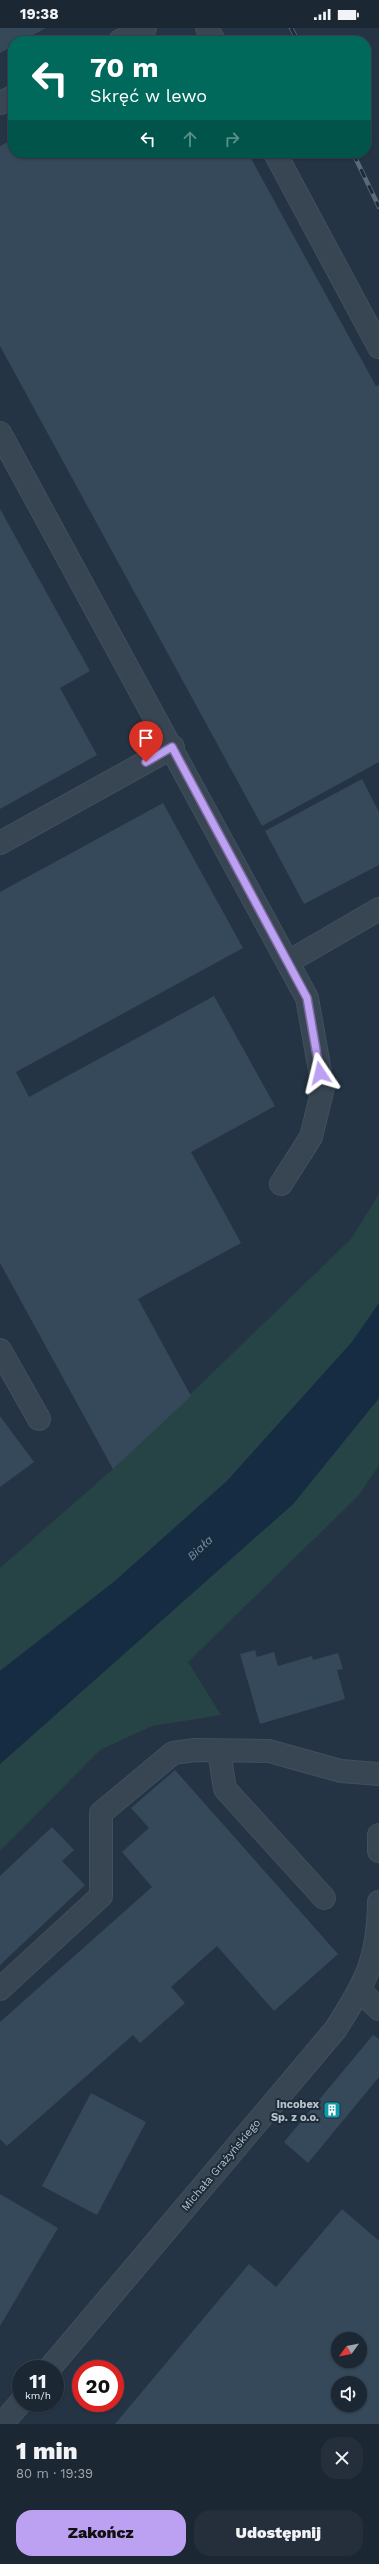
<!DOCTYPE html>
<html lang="pl">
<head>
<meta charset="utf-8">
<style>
	body { margin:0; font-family:"Work Sans",sans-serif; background:#242f3b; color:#f1f3f6; height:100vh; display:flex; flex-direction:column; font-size:15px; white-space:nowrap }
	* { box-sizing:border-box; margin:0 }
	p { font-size:13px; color:#a0a5ac }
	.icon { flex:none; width:22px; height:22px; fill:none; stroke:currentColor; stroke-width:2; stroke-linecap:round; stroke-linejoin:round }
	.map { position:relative; height:2396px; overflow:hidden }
	.side { display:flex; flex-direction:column; background:#1b2733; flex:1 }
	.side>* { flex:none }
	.top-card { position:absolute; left:8px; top:8px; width:363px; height:122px; border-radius:16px; box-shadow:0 1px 3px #0004,0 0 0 1px #39444e; background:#00695c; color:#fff; overflow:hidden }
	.needle { width:26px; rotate:237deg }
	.fabs { position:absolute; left:331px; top:2304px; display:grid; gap:8px }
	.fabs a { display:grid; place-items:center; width:36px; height:36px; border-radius:50%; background:#1b2733; box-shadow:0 1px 3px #0004,0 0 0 1px #39444e; font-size:20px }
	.speed { position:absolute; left:12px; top:2332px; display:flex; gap:8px; font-size:20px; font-weight:700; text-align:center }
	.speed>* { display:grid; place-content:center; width:52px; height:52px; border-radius:50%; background:#1b2733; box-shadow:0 1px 3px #0004,0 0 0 1px #39444e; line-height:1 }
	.speed small { font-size:10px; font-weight:400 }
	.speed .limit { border:6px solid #d22; background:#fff; color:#111 }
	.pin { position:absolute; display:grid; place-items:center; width:34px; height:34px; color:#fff; margin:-41px -17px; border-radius:50% 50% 50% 0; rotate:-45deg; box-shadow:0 0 4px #0007 }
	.pin .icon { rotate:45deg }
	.me { position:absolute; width:44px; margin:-22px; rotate:350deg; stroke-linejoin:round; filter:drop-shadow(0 0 3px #0008) }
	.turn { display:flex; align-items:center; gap:14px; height:84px; padding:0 16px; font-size:18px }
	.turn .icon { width:52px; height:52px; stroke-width:2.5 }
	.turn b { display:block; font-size:28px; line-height:34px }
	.lanes { display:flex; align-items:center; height:38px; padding:0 16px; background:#0003; justify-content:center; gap:20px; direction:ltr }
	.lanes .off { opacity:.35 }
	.round { display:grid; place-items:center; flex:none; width:42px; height:42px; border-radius:16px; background:#242f3b }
	.head { display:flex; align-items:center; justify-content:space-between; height:68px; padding:0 16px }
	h1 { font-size:24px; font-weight:800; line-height:30px }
	.cta { display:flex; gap:8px; margin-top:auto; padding:8px 16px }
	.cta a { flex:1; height:46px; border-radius:16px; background:#bca0f2; color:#111; font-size:16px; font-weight:800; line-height:46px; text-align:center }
	.cta a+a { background:#242f3b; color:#f1f3f6 }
	.status { display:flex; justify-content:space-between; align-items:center; height:28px; padding:0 20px; background:#1b2733; direction:ltr }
	.status svg { height:11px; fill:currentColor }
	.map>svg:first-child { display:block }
	.green { fill:#264445 }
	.water { fill:#152c43 }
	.building { fill:#35495a; fill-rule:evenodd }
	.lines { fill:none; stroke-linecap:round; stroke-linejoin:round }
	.minor-casing { stroke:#424f5c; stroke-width:24 }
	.minor { stroke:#384653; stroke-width:22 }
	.rail-casing { stroke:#5a6a7a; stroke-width:4.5 }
	.rail { stroke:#1d2b38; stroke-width:3; stroke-dasharray:9; stroke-linecap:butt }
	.route-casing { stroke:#7a689d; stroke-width:10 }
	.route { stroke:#bca0f2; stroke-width:7 }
	.labels { text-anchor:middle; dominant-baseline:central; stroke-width:4; stroke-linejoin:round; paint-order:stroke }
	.poi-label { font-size:11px; font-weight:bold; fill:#b5c1cd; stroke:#1d2b38; text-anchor:end }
	.street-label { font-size:11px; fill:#b5c1cd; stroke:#1d2b38 }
	.water-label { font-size:12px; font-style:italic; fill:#6b8eaf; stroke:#1d2b38 }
</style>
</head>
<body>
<div class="status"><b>19:38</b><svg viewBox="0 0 49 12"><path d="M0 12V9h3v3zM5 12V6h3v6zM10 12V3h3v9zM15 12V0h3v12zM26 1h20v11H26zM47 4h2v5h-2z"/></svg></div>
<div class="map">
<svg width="379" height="2396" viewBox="0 0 379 2396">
	<rect width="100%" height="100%" fill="#243444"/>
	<g class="green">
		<path d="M379,1166V1275L352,1314L227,1453L115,1553L0,1643V1540L113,1441L351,1211Z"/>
		<path d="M379,1370V1437L358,1468L188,1634L221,1687L152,1698L100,1722L0,1823V1736L293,1476Z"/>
	</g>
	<path class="water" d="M379,1275V1370L293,1476L0,1736V1643L115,1553L227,1453L352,1314Z"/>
	<g class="building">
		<path d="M0,0H46L22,13H13V18L0,25Z"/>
		<path d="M13,111V125H248L376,358L379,357V734L262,798L0,318V118Z"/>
		<path d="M0,481L90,643L60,660L97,727L0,781Z"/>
		<path d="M362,751L379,784V837L304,876L265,803Z"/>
		<path d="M163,775L243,920L16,1044L29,1069L214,968L275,1078L191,1124L241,1215L138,1271L191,1368L113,1441L0,1235V864Z"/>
		<path d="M0,1388L34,1434L0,1459Z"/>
		<path d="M255,1622L257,1629L274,1624L278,1638L312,1628L313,1632L338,1625L343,1641L337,1642L345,1671L260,1696L240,1626Z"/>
		<path d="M175,1742L338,1926L274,1983L217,1918L171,1959L185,1975L140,2015L133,2007L7,2118L0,2111V1994L152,1859L122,1824L149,1800L131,1780Z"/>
		<path d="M52,1799L74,1822L62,1833L85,1857L0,1937V1848Z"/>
		<path d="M373,2007L379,2011V2049L308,2135L284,2114Z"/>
		<path d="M91,2065L146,2094L97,2187L42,2158Z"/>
		<path d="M0,2166L58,2200L0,2298Z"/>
		<path d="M342,2181L379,2213V2396H115L249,2236L276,2259ZM338,2311H360V2333H338ZM338,2355H360V2377H338Z"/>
	</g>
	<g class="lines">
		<g class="minor-casing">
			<g id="minor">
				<path d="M207,0L214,13"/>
				<path d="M120,13L145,0"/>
				<path d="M0,75L13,69"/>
				<path d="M275,125L379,319"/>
				<path d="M0,405L307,970L323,1060L311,1109L281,1156"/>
				<path d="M0,815L173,719"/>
				<path d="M288,934L379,881"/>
				<path d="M0,1322L39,1391"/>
				<path d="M219,1723L225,1761L324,1870"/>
				<path d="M379,1807V1823"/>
				<path d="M0,1961L101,1868V1785L173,1725L195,1722L269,1723L341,1743L379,1746"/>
				<path d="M360,1963L379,1981"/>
				<path d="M49,2341L335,2002C366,1954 378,1932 379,1874"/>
				<path d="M2,2396L21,2374"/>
			</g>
		</g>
		<use href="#minor" class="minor"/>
		<g class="rail-casing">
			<g id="rail">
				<path d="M291,0L298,13"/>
				<path d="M353,125L379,179"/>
			</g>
		</g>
		<use href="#rail" class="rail"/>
	</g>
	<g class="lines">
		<g class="route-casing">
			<path id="route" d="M146,734L172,719L307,970L320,1045"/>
		</g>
		<use href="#route" class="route"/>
	</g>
	<defs>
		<g id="building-square" transform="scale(0.9)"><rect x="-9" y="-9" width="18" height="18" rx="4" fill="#0f9aa8" stroke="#1d2b38"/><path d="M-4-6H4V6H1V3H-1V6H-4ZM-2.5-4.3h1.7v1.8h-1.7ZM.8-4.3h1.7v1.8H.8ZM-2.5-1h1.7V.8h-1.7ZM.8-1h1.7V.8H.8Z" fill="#fff"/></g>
	</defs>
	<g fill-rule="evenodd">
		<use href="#building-square" x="332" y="2082"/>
	</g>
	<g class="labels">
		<g class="poi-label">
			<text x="319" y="2076">Incobex<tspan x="319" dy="13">Sp. z o.o.</tspan></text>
		</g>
		<g class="street-label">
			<text transform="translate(221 2137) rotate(-50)">Michała Grażyńskiego</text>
		</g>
		<g class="water-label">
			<text transform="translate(200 1520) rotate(-44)">Biała</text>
		</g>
	</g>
</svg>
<div class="fabs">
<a><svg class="needle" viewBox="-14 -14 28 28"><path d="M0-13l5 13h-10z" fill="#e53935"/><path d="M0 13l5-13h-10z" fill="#a0a5ac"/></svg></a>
<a><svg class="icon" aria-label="sound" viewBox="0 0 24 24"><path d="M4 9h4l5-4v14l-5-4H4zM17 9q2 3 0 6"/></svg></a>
</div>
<div class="speed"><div>11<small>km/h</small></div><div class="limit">20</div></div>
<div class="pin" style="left:146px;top:734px;background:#d93025"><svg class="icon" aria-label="arrive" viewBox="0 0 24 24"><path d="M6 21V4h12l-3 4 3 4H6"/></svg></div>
<svg class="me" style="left:320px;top:1045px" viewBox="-20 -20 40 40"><path d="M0-17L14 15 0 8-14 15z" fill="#bca0f2" stroke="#fff" stroke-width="4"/></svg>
<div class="top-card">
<div class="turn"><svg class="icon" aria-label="left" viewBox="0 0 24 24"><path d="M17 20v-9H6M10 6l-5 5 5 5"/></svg><div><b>70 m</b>Skręć w lewo</div></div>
<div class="lanes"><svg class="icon" aria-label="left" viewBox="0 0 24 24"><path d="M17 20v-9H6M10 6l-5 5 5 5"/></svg><svg class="icon off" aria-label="ahead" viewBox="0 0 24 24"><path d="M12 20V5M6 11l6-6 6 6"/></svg><svg class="icon off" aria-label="right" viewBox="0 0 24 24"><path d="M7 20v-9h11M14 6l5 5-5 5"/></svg></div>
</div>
</div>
<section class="side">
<div class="head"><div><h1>1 min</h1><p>80 m · 19:39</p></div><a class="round"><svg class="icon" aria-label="close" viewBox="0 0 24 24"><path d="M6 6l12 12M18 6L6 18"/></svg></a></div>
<div class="cta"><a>Zakończ</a><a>Udostępnij</a></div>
</section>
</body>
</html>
